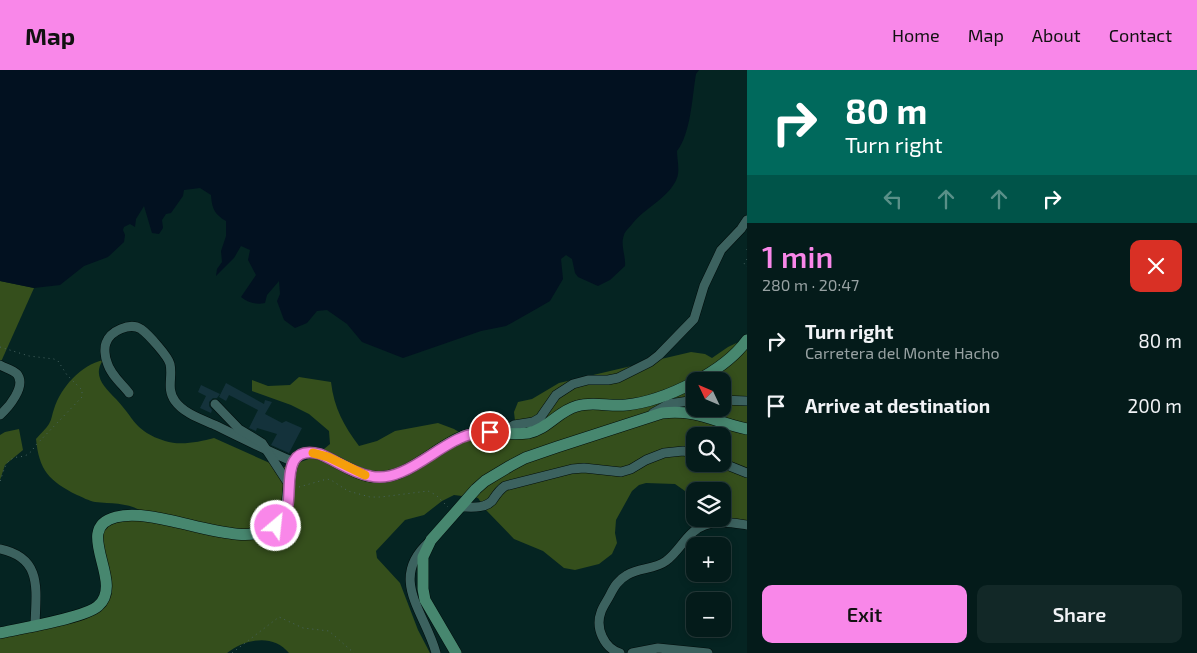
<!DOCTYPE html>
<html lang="en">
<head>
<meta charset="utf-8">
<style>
	body { margin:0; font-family:"Exo 2",sans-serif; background:#122827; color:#f1f3f6; height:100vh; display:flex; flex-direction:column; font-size:19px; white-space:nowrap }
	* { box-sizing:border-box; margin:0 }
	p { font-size:16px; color:#97a1a2 }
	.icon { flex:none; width:28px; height:28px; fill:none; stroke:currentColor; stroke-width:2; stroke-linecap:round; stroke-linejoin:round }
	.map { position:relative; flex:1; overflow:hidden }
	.sheet { display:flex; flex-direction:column; background:#041b1a; width:450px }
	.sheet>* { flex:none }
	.hud { background:#00695c; color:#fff; overflow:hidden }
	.needle { width:32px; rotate:314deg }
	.fabs { position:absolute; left:686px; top:302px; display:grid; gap:10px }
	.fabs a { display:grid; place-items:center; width:45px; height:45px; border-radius:10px; background:#041b1a; box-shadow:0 2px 8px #0003,0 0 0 1px #253939; font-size:25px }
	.pin { position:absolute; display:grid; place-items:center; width:42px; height:42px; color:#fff; margin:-21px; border:2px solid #fff; border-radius:50%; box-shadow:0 1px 5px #0007 }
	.me { position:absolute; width:55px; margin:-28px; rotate:28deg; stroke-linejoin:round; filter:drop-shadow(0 0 4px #0008) }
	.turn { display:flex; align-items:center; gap:18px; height:105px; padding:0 15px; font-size:22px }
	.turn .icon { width:65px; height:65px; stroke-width:2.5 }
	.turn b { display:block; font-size:35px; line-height:42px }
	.lanes { display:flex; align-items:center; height:48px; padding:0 15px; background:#0003; justify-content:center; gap:25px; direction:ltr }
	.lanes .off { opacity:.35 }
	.round { display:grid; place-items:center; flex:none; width:52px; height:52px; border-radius:10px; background:#122827 }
	.headline { display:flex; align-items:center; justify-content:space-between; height:85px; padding:0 15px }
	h1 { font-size:30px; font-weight:600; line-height:38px; color:#f987e9 }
	.cta { display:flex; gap:10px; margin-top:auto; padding:10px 15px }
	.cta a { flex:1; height:58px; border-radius:10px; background:#f987e9; color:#111; font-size:20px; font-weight:600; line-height:58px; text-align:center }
	.cta a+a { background:#122827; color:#f1f3f6 }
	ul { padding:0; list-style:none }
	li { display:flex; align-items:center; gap:15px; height:65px; padding:0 15px }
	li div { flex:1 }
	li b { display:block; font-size:19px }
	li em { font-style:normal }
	header { display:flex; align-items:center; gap:30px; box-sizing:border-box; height:70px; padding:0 25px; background:#f987e9; color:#111 }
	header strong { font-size:24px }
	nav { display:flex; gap:28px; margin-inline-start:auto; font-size:18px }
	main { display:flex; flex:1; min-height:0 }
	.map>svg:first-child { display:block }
	.green { fill:#354f1c; fill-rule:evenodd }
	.water { fill:#021120 }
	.building { fill:#14323b }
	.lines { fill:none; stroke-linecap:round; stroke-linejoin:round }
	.minor-casing { stroke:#000c0b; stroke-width:10 }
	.major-casing { stroke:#000c0b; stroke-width:12 }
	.path { stroke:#486462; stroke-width:1; stroke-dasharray:1 4; stroke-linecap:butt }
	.minor { stroke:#3c625f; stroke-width:9 }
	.major { stroke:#47876f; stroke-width:11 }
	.route-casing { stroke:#a25897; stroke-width:12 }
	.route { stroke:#f987e9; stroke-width:9 }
	.slow { stroke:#f59e0b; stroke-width:9 }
</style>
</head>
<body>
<header>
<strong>Map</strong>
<nav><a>Home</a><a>Map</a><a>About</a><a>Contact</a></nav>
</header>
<main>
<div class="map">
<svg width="747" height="583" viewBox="0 0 747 583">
	<rect width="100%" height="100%" fill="#052422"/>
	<g class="green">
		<path d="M0,211L34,218L0,294Z"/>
		<path d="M747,268V458L739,456L723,446L722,421H695V428L675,414L646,413L639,415L632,421L616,450L615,463L617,473L612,484L599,494L575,500L564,498L543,481L514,469L486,440L478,428L454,425L442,431L424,445L405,450L376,481L377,488L400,513L418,560L430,583H289C273,563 245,569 227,583H0V566L88,542L110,523L101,478L104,459L112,454L147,445C131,432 114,434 95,432C89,431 82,427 77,425C49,411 39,400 36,369C40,364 46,359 49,354C52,349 52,344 54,339C61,317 81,295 103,290C92,306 105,318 116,329C135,349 134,361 165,371C180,376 199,372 214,368L281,398C304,391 312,390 330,374L329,361L309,344L291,335L252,321V310L268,316L290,315L299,307L331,312C334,338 344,356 359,376L377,371L395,361L438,353L454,359L475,372L493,375H499L508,370L516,360L514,342L518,332L532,329L559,313L691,282L705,284L712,288L728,277ZM695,311H722V339H695ZM695,366H722V394H695Z"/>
		<path d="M19,359L23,380L5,395L0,410V365L5,362Z"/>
	</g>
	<path class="water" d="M0,0H699L696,4C692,27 691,63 677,81C677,89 680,100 677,108C669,128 646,137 633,153C630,157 625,161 624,165C620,175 626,186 625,196L610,210L598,216L578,207L575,203L572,189L566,185L561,189L563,209L550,231L538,238L506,256L481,261L403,288L362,272L347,254L327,240L317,241L307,253L295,258L284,250L277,231L280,224L279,211L267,225L265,233C257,235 248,233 241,227L256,205L248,190L250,180L241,176L234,188L216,206L217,199L222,192L221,181L226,166V151C214,144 212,138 211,125L200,118L184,120L183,126L171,143L166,144L162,150L163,158L159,164L152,163L144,136L136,149L135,157L130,154L124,157L123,160L125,165L124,172L108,187L84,196L60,215L34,218L0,211Z"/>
	<g class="building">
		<path d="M226,313L264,334L265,330L272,332L265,344L282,353L286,351L302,358L289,383L271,375L277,364L257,358L256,361L249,358L258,340L229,325L226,331L219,327Z"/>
		<path d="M201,315L220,324L217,328H213L209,332V336L212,340L211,343L200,338L206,326L198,322Z"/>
	</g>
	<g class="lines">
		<g class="minor-casing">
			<g id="minor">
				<path d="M0,295C5,298 13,300 17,304C27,316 8,338 0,345"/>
				<path d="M129,323C122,314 110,304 107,292C105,287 104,278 106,273C110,261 130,252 141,259C148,264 168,286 170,294C173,307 166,319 175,331C184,344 204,350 217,356C243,369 268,381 294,392"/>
				<path d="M722,330L747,331"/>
				<path d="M215,334L239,359L262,373L288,413"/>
				<path d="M653,343L669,334L695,330"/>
				<path d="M503,362L514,355L533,352L540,348L556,325L573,314L588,310H608L618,308L650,292L659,285L694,249L704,216L721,180L741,159L747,150"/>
				<path d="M722,393L747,403"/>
				<path d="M461,437C471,437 484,439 492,431C496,425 499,420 505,416L572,399L584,398L621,402L631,399L646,390L664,383L683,381L695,383"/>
				<path d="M429,472C388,509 425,542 436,583"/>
				<path d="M0,479C43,488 36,520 35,555"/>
				<path d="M620,583C604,578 595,558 601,542C603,536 607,531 610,525C614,517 618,510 627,505C639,497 654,500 666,491C681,480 687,461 705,455C718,450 733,453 747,455"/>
				<path d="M632,583L658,578L708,583"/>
			</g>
		</g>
		<g class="major-casing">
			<g id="major">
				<path d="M0,563C21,558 85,548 98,536C126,512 71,458 116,447C162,436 240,483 276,456C301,438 272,372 320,384C339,392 359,408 380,407C409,407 437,376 464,366C485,359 507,366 528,363C548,359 558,341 577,336C593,331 610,337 626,335C665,331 724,302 747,270"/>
				<path d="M456,583L425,530L423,519V487L431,470L476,419L485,411L510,396L525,388L557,377L662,343C698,339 714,352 747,359"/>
			</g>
		</g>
		<g class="path">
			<path d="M747,179V180"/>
			<path d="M747,189L744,194L747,197"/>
			<path d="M0,277L29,286L54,289L58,291L67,305L82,320V327L35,376C25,393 17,382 8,392C4,397 2,406 0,412"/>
			<path d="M299,417L327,409L331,410L348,421L370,427H381L428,421L436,425L448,437"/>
			<path d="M232,583L279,547L303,558L329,561L354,583"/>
		</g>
		<use href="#minor" class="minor"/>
		<use href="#major" class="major"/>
	</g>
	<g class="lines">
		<g class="route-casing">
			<path id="route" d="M276,456C281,451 285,446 287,440C293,418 280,374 320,384C337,391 352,403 370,406C402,414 434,378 463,367C472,363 481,363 490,362"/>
		</g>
		<use href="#route" class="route"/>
		<path class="slow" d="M313,383L328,387L365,405"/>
	</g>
</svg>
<div class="fabs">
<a><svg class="needle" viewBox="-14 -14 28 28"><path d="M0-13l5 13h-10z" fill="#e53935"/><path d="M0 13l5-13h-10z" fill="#97a1a2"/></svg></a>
<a><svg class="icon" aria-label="search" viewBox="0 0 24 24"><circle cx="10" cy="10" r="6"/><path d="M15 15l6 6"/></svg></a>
<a><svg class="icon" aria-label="layers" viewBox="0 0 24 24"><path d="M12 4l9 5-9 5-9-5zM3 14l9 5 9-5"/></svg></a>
<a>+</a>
<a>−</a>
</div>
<div class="pin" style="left:490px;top:362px;background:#d93025"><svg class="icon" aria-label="arrive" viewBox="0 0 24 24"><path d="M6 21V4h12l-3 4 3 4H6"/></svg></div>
<svg class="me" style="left:276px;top:456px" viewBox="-20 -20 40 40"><circle r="17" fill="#f987e9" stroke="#fff" stroke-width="3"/><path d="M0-11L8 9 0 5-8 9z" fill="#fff"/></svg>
</div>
<section class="sheet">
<div class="hud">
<div class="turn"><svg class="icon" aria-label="right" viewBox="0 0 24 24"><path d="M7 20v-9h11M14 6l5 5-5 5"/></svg><div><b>80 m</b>Turn right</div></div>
<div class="lanes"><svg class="icon off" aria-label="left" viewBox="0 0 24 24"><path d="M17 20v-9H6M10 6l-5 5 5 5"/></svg><svg class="icon off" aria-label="ahead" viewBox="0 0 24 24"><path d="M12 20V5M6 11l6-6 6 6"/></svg><svg class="icon off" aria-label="ahead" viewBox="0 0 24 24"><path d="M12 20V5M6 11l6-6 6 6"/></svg><svg class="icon" aria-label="right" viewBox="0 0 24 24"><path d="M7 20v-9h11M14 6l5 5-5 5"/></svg></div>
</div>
<div class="headline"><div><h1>1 min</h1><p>280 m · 20:47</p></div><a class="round" style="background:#d93025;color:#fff"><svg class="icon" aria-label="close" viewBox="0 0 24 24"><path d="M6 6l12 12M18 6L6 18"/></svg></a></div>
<ul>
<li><svg class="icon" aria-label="right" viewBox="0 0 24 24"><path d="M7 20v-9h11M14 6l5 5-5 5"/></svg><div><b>Turn right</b><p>Carretera del Monte Hacho</p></div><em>80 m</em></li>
<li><svg class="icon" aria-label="arrive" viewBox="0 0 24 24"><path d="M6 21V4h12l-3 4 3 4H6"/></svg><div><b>Arrive at destination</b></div><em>200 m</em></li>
</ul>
<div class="cta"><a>Exit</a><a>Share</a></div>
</section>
</main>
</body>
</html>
